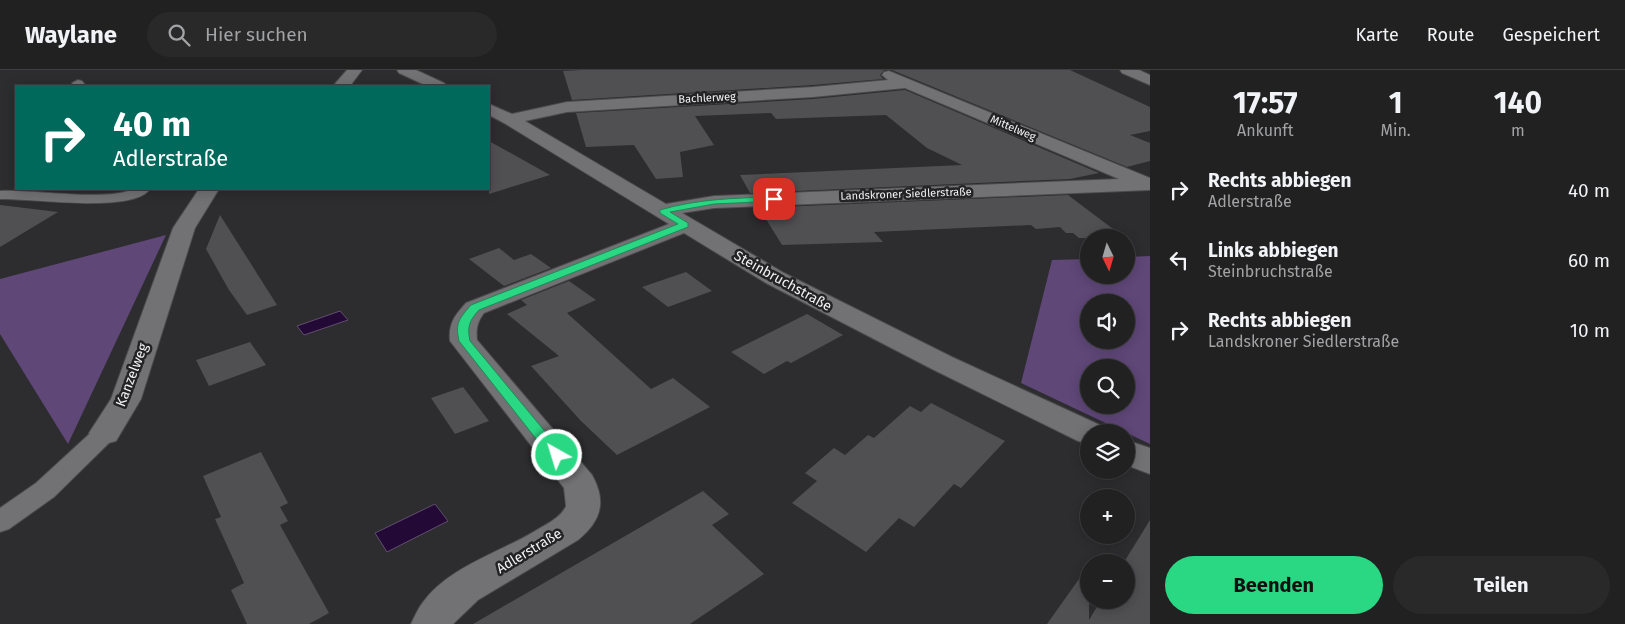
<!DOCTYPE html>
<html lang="de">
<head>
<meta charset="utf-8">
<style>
	body { margin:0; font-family:"Fira Sans",sans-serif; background:#2a292a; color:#f1f3f6; height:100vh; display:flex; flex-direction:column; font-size:19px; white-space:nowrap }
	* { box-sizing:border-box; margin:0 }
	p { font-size:16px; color:#a2a3a5 }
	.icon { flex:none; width:28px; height:28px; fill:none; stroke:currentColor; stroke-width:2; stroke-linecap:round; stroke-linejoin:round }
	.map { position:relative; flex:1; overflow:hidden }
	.details { display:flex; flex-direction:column; background:#222122; width:475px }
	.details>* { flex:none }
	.hud { position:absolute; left:15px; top:15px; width:475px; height:105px; border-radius:0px; box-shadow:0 2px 12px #0003,0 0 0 1px #3f3e40; background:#00695c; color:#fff; overflow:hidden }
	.needle { width:32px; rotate:175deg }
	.tools { position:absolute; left:1080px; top:159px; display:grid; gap:10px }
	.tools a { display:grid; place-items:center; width:55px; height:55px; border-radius:50%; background:#222122; box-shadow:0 2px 12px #0003,0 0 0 1px #3f3e40; font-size:25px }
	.pin { position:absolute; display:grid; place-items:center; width:42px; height:42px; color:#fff; margin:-21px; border-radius:10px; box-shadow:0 2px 8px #0006 }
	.me { position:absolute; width:55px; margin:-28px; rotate:321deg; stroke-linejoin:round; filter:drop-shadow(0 0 4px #0008) }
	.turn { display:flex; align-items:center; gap:18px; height:105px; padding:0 15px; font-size:22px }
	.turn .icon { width:65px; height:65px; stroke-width:2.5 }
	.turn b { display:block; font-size:35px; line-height:42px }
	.eta { display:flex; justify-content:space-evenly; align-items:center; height:85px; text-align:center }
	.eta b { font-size:30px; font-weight:700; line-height:35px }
	.primary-button { display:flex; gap:10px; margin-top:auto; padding:10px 15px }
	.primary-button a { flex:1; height:58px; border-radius:30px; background:#2ad884; color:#111; font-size:20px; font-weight:700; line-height:58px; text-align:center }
	.primary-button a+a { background:#2a292a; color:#f1f3f6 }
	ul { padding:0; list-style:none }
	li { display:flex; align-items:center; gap:15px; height:70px; padding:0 15px }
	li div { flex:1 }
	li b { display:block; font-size:19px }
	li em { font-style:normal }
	header { display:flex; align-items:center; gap:30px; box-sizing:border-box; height:70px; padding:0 25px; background:#222122; border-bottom:1px solid #3f3e40 }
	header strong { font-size:24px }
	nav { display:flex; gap:28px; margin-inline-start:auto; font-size:18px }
	.search { width:350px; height:45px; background:#2a292a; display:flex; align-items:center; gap:12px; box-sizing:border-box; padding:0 18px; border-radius:28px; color:#a2a3a5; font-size:19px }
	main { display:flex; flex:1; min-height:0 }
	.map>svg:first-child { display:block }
	.forest { fill:#5f4778; fill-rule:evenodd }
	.water { fill:#220936; stroke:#614f6f }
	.building { fill:#504f52 }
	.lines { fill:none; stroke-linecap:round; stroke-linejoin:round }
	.service-casing { stroke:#4a494b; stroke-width:2 }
	.minor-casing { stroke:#4a494b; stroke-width:2 }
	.service { fill:#727173; fill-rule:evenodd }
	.minor { fill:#727173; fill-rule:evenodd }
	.route { fill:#2ad884; stroke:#1b8c56 }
	.labels { text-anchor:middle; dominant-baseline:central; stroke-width:5; stroke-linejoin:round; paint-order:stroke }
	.far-street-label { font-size:11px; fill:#f3f2f4; stroke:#232224 }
	.street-label { font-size:14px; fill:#f3f2f4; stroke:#232224 }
</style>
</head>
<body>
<header>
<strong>Waylane</strong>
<div class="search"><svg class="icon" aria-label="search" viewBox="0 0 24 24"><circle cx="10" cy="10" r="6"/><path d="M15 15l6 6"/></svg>Hier suchen</div>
<nav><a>Karte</a><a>Route</a><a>Gespeichert</a></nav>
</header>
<main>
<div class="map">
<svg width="1150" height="554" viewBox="0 0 1150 554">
	<rect width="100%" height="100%" fill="#2d2c2e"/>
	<g class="forest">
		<path d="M166,165L68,374L0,264V209Z"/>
		<path d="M1150,186V374L1021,313L1052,190L1089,189V205H1126V187ZM1089,232H1126V270H1089ZM1089,298H1126V335H1089Z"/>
	</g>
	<g class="water">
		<path d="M340,241L348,250L304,265L297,256Z"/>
		<path d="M435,434L448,451L387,482L375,463Z"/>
	</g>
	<g class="building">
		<path d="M581,0H884L880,5L883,9L813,15L572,30L563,1Z"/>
		<path d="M892,0H1070L1150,37V61L1130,65L1150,73V91L1127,97Z"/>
		<path d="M905,20L1099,103L1070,109L750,123L740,105L962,95L927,78L886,45L776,49L771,43L695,46L714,75L680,82L683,107L656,109L634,75L586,77L576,43L813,29Z"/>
		<path d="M489,71L550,105L489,124Z"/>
		<path d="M1068,125L1125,168H1079L1073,163H1066L1060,157L1036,159L1031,155L874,162L883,172L782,175L759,138Z"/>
		<path d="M0,135L58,142L0,177Z"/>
		<path d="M220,145L277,235L247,245L229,220L206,179Z"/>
		<path d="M499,178L514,190L531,184L551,198L504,216L469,189Z"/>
		<path d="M686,202L712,221L668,237L642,217Z"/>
		<path d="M569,211L596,230L567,243L651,319L673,308L710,337L617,385L581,351L531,296L559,286L507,244L527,235L521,230Z"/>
		<path d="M807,244L843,265L791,293L787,291L764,304L731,282Z"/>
		<path d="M250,272L266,295L209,316L196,290Z"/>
		<path d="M463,317L489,351L455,364L431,328Z"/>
		<path d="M931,333L1005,371L961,418L954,414L914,457L899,448L866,482L792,433L817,411L805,403L834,378L845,385L868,365L874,368L910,336L921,342Z"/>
		<path d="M261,382L288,433L280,437L288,451L280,455L329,543L309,554H247L231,520L244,513L215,449L221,447L203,406Z"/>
		<path d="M703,421L729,444L712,455L764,504L690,554H473Z"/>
		<path d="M1150,450V554H1047L1089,495V550L1101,530H1126V492H1124Z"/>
	</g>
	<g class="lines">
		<g class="service-casing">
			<g id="service">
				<path d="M78,10L82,11L86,16H75L72,13Z"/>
				<path d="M133,119H150C133,144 31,128 0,129V121C32,119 108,132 133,119Z"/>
				<path d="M105,355L113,357L116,363L113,369L54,427L9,459L0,462V438L36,413L97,357Z"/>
			</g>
		</g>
		<g class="minor-casing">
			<g id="minor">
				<path d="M347,0H362L350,16H333Z"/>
				<path d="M397,0H416L444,13L447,16H427L399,3Z"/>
				<path d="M1120,0H1139L1150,5V15L1122,3Z"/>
				<path d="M889,1L1150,108V120L714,138L682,143L784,203L952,287L1100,355L1104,362H1089V374L1078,371L932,299L766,213L684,163L484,243C477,252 476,259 477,270L592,405C607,432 601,451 578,470L478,530L453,554H411C415,546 418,538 424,531C450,496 504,481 540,458C549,453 562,446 566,436L564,418L450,271C448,254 455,245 466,233L669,154L504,53L489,45V34L512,44L567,32L813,17L888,10L882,5L884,2ZM905,18L1119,109L714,126L666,134L525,51L567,42L813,27Z"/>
				<path d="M199,119H219L195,158L141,329L116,371L105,374L94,371L89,363L111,329L173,158Z"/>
				<path d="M1126,370L1150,378V404L1126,395Z"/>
			</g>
		</g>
		<use href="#service" class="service"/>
		<use href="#minor" class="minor"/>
	</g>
	<path class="route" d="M774,127H777V131L714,134L670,142L688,153V157L479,240C469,251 467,257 470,271L562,382L564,385L562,389H552L459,271C455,253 459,249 471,235L678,154L660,143V140C697,129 735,128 774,127Z"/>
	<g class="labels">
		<g class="far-street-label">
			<text transform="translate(707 28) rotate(-3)">Bachlerweg</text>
			<text transform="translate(1013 58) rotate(23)">Mittelweg</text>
			<text transform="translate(906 124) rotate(-2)">Landskroner Siedlerstraße</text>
		</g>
		<g class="street-label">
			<text transform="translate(783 211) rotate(29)">Steinbruchstraße</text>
			<text transform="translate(132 305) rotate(-69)">Kanzelweg</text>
			<text transform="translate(529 481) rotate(-31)">Adlerstraße</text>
		</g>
	</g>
</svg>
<div class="tools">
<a><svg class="needle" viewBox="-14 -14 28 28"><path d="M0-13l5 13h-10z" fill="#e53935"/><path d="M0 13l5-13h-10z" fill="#a2a3a5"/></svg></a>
<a><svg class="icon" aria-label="sound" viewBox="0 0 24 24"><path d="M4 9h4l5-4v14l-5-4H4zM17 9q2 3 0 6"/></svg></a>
<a><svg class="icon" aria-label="search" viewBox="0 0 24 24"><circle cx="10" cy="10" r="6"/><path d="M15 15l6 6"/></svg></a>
<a><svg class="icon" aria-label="layers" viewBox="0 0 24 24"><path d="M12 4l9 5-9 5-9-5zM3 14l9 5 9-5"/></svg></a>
<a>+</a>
<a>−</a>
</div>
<div class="pin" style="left:774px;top:129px;background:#d93025"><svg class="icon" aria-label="arrive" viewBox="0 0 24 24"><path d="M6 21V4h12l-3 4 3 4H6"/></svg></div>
<svg class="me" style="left:557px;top:385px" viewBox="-20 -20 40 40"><circle r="17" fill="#2ad884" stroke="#fff" stroke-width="3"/><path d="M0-11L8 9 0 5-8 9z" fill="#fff"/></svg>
<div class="hud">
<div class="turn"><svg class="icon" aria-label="right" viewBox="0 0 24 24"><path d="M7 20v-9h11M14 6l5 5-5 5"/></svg><div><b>40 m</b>Adlerstraße</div></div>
</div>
</div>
<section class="details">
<div class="eta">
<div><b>17:57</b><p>Ankunft</p></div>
<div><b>1</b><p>Min.</p></div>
<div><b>140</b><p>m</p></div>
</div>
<ul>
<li><svg class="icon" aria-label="right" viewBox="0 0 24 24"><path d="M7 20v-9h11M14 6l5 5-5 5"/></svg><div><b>Rechts abbiegen</b><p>Adlerstraße</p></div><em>40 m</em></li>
<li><svg class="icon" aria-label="left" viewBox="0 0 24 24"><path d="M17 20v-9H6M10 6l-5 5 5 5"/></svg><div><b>Links abbiegen</b><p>Steinbruchstraße</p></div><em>60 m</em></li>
<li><svg class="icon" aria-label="right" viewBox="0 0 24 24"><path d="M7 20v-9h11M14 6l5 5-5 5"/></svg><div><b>Rechts abbiegen</b><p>Landskroner Siedlerstraße</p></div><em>10 m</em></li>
</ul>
<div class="primary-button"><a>Beenden</a><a>Teilen</a></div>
</section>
</main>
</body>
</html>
